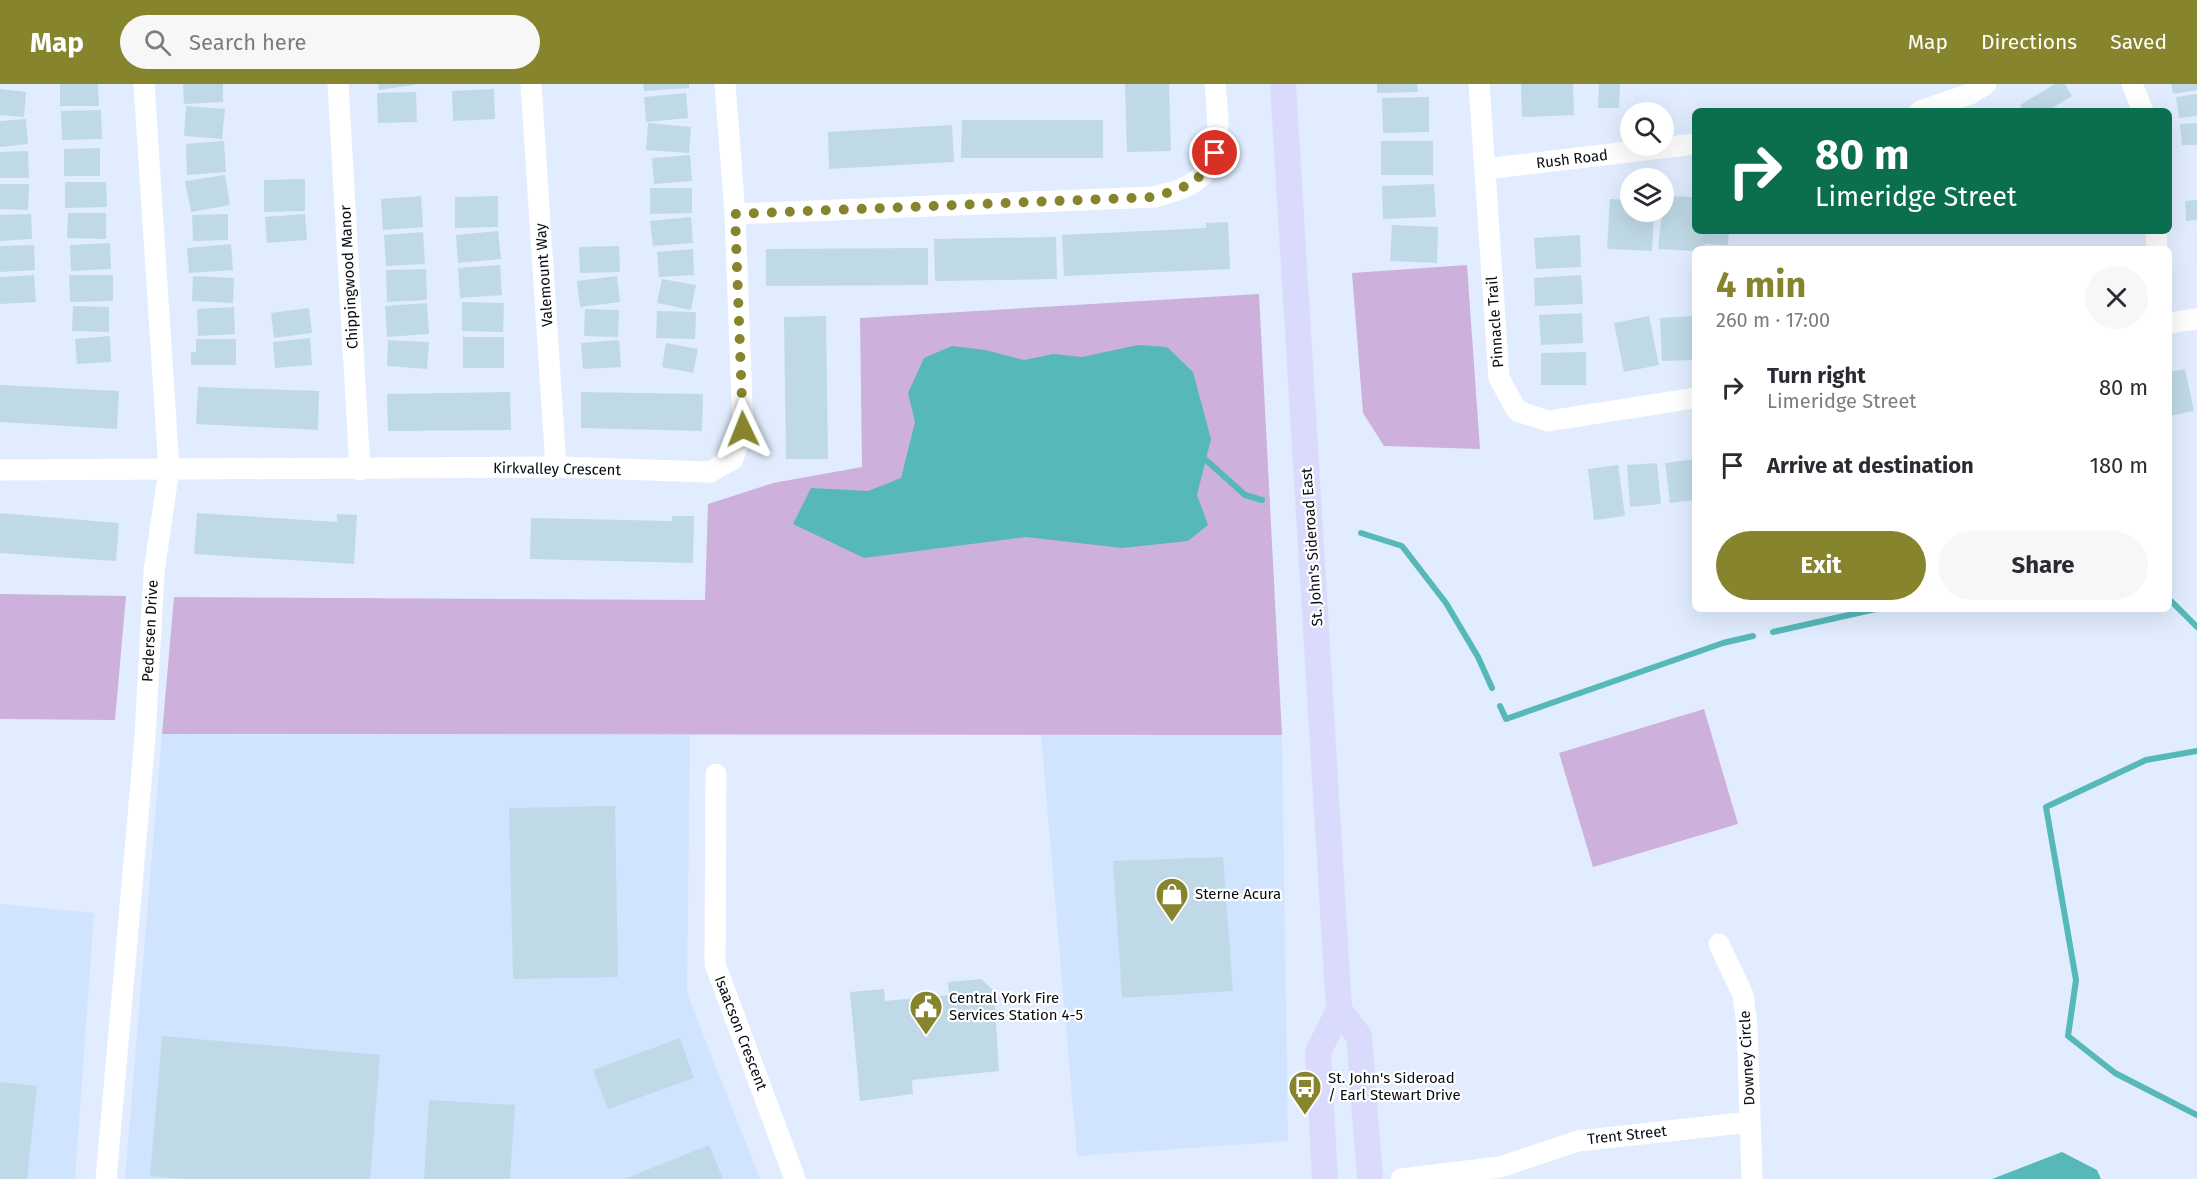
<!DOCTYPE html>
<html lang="en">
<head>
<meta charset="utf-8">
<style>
	body { margin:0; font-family:"Fira Sans",sans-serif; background:#f7f7f7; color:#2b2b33; height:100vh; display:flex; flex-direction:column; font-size:22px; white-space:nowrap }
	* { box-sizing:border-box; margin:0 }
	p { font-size:20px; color:#7c7c81 }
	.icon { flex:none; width:33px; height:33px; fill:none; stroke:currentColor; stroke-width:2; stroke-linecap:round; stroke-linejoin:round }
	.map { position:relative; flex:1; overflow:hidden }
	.details { position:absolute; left:1692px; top:162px; width:480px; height:366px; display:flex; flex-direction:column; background:#fff; border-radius:9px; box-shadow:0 6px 24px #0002 }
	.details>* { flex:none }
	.hud { position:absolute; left:1692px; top:24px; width:480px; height:126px; border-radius:9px; box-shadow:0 6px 24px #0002; background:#0b6e4f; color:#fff; overflow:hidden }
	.controls { position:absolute; left:1620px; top:18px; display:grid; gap:12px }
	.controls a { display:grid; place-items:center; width:54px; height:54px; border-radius:50%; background:#fff; box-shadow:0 6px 24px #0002; font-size:30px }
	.pin { position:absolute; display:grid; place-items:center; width:51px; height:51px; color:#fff; margin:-26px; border:3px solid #fff; border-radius:50%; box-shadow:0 2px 6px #0007 }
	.me { position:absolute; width:66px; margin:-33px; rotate:358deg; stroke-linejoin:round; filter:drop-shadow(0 0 4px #0008) }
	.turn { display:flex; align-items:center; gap:21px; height:126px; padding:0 24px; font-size:27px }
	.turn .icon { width:78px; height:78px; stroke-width:2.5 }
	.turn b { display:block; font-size:42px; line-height:51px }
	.round { display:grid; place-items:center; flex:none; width:63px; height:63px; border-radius:32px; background:#f7f7f7 }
	.summary { display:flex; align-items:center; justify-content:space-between; height:102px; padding:0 24px }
	h1 { font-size:36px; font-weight:700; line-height:45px; color:#86842d }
	.primary-button { display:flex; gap:12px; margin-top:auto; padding:12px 24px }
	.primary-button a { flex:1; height:69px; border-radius:36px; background:#86842d; color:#fff; font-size:24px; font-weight:700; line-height:69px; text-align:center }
	.primary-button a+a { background:#f7f7f7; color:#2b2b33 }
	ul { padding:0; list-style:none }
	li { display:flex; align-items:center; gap:18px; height:78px; padding:0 24px }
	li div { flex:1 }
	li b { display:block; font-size:22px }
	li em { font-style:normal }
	header { display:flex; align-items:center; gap:36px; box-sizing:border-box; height:84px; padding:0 30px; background:#86842d; color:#fff }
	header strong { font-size:28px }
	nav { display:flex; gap:33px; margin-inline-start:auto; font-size:21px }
	.search { width:420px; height:54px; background:#f7f7f7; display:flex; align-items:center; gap:15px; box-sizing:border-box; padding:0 21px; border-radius:33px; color:#7c7c81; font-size:22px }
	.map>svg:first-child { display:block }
	.built { fill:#d0e4ff }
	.green { fill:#ceb0dc }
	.water { fill:#57b8ba }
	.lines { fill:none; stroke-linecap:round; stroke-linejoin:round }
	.stream { stroke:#57b8ba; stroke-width:6 }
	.building { fill:#bfdae6 }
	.minor { stroke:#fff; stroke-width:21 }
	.major { stroke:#dadafc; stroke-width:26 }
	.route { stroke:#86842d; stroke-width:10; stroke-dasharray:0 18 }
	.labels { text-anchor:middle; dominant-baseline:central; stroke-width:4.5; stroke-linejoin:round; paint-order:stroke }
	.street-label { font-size:15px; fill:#070c12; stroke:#fff }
	.poi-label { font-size:15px; fill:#070c12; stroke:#fff; text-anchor:start }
</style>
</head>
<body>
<header>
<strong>Map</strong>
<div class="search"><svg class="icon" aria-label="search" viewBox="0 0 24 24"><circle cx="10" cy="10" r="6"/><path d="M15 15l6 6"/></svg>Search here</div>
<nav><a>Map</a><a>Directions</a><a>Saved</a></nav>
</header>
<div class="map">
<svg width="2197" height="1095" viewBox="0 0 2197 1095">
	<rect width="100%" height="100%" fill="#e1edfe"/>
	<g class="built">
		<path d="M162,650L690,651L687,909L760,1095H125Z"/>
		<path d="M1041,651H1282L1288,1057L1077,1072Z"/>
		<path d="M0,820L94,829L75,1095H0Z"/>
	</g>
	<g class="green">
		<path d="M1467,181L1480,365L1384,362L1363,329L1352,189Z"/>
		<path d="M1259,210L1282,651L162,650L174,513L705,516L708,420L773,399L862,383L860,234Z"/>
		<path d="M0,510L126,512L115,636L0,635Z"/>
		<path d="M1704,625L1738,740L1593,783L1559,669Z"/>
	</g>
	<g class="water">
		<path d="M1138,261L1167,263L1193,288L1211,355L1197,411L1208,441L1188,457L1122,464L1026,453L864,474L793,440L811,404L868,407L901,394L915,338L908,309L924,274L952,262L985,266L1024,276L1053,270L1082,273Z"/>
		<path d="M2062,1068L2097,1086L2101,1095H1992Z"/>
	</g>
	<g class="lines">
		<g class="stream">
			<path d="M1206,376L1245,411L1262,416"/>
			<path d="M1361,449L1402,462L1446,519L1478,573L1492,604"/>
			<path d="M2169,515L2197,543"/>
			<path d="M1773,548L1876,525"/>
			<path d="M1500,622L1506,635L1723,559L1753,552"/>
			<path d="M2197,667L2146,676L2046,723L2076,896L2068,952L2115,989L2197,1031"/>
		</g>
	</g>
	<g class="building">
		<path d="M60,0H98L99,22H60Z"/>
		<path d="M183,0H223V18L184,20Z"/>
		<path d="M378,0H414V1L379,6Z"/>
		<path d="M643,0H689V4L644,7Z"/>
		<path d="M1125,0H1169L1171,67L1127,68Z"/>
		<path d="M1377,0H1417L1418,8L1377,9Z"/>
		<path d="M1521,0H1573L1574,31L1522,33Z"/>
		<path d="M1599,0H1620L1619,24H1598Z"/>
		<path d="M2055,0H2065L2072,12L2047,27H2023L2020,21Z"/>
		<path d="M2171,0H2197V6L2173,10Z"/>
		<path d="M0,5L26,8L24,33L0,31Z"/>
		<path d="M494,5L495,35L453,37L452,7Z"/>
		<path d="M416,8L417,38L378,39L377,9Z"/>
		<path d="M686,9L688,34L646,38L644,13Z"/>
		<path d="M2197,10V32L2179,34L2176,13Z"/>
		<path d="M1429,13V48L1383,49L1382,14Z"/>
		<path d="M186,22L225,25L222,55L184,52Z"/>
		<path d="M101,26L102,55L62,56L61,27Z"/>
		<path d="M26,35L28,60L0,63V37Z"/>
		<path d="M962,36H1103V74H961Z"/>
		<path d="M648,39L691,43L689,69L646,66Z"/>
		<path d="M2197,39V61H2182L2180,40Z"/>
		<path d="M952,41L954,78L829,85L828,48Z"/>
		<path d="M224,57L226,88L187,91L186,60Z"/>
		<rect x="1381" y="57" width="52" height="34"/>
		<path d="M100,64V92H64V65Z"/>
		<path d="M28,67L29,94H0V68Z"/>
		<path d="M690,71L692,97L654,100L652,74Z"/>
		<path d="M225,91L230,121L191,128L185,97Z"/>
		<path d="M305,95V127L264,128V96Z"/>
		<path d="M65,98H106L107,123L65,124Z"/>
		<path d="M0,100H29L28,126L0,125Z"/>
		<path d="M1434,100L1436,133L1383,135L1382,102Z"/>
		<path d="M650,104H692V129L650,130Z"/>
		<path d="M421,112L423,143L383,146L381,115Z"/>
		<path d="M498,112V143L455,144V113Z"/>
		<path d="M1664,112L1695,113V147H1729L1728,161L1705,160V165L1695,167L1658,165Z"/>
		<path d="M1610,115L1630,116V128L1654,130L1652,167L1607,165Z"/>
		<path d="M2197,116V136L2186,137L2185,117Z"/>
		<path d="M68,129H106V155L67,154Z"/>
		<path d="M31,130L32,155L0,157V131Z"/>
		<path d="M228,130V156L193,157L192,131Z"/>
		<path d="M305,130L307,156L267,159L265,133Z"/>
		<path d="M691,133L693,159L653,162L650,137Z"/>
		<path d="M1228,138L1230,185L1064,192L1062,151L1206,144V139Z"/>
		<path d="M1392,141L1438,143L1437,179L1390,177Z"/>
		<path d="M498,147L501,175L458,179L456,151Z"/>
		<path d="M423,148L425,180L386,182L384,151Z"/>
		<path d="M1580,151L1581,183L1536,185L1534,154Z"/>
		<path d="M1056,153L1057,195L935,197L934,155Z"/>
		<path d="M110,159L111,185L71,187L70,161Z"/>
		<path d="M231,160L233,186L189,189L187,164Z"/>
		<path d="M34,161L35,186L0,188V162Z"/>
		<path d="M619,162L620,188L580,189L579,163Z"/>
		<path d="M928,164V201L766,202V165Z"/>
		<path d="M693,165L694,191L659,193L657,168Z"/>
		<path d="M500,181L502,211L460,214L458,184Z"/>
		<path d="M426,185L427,216L387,218L386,186Z"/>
		<path d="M34,191L36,218L0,220V193Z"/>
		<path d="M69,191H113V217L70,218Z"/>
		<path d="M1581,191L1583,220L1535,222L1534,194Z"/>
		<path d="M193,192L234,194L233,219L192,217Z"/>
		<path d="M617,192L620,218L580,223L577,197Z"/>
		<path d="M662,195L696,201L691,226L657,219Z"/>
		<path d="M462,218L504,219L503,248L462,247Z"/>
		<path d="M427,219L429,250L387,253L385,222Z"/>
		<path d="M73,222L109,223V248L72,247Z"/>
		<path d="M234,223L235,250L198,252L197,225Z"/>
		<path d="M309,224L312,249L274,254L271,229Z"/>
		<path d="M585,225L619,226L618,253L584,252Z"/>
		<path d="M657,227L696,228L695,255L656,254Z"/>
		<path d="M1582,229L1583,259L1541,261L1539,231Z"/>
		<path d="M826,232L828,375H786L784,233Z"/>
		<path d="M1649,232L1659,281L1624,288L1614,239Z"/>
		<path d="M1695,232V276L1662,277L1660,234Z"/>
		<path d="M110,252L111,278L77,280L75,255Z"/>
		<rect x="463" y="253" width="41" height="31"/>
		<path d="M310,254L312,281L275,284L273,258Z"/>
		<path d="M196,255H236V281H191V268H196Z"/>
		<path d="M388,256L429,258L427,285L387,282Z"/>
		<path d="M619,256L621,283L583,285L581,259Z"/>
		<path d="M666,259L698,265L693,289L662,283Z"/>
		<path d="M1586,268V301H1541V269Z"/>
		<path d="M2185,285L2194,327L2169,332V288Z"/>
		<path d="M0,301L119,307L117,345L0,338Z"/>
		<path d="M198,303L319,307L318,346L196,340Z"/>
		<path d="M510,308L511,346L388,347L387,310Z"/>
		<path d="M581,308L703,310L702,347L581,344Z"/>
		<path d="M1695,375V416L1670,419L1665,379Z"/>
		<path d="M1657,379L1661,420L1630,423L1627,381Z"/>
		<path d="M1618,381L1625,432L1594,436L1588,385Z"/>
		<path d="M0,429L119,439L116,477L0,469Z"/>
		<path d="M197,429L337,438V430L357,431L354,480L194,470Z"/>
		<path d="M672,432H694L693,479L530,475L531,434L672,437Z"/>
		<path d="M615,722L618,893L513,895L509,724Z"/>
		<path d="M1223,773L1233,907L1122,914L1113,777Z"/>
		<path d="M981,895L994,907L999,987L912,996L913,1010L860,1017L850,908L884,905L885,917L949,911L948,898Z"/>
		<path d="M162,952L380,971L370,1095H184L150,1092Z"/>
		<path d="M680,954L694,994L608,1025L593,986Z"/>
		<path d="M0,998L37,1002L27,1095H0Z"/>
		<path d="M429,1016L515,1021L510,1095H424Z"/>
		<path d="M709,1061L723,1095H624Z"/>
	</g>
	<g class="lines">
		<g class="minor">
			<path d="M338,0L360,386"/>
			<path d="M531,0L556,383"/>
			<path d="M1479,0L1499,294L1517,327L1548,337L1695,314"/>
			<path d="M2132,0L2143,27"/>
			<path d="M1920,27L1970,10L1986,0"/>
			<path d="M1485,85L1695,60"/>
			<path d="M735,130L1155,113C1166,109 1181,107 1191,100C1226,79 1218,34 1215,0"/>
			<path d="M2156,147L2157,165"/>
			<path d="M2169,239L2197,235"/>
			<path d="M0,386L556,383L710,388L733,375L743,345L735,130L725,0"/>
			<path d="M716,690L715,880L795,1095"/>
			<path d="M1719,860L1743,911L1747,941L1752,1095"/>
			<path d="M106,1095L145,653L154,488L169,385L144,0"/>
			<path d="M1401,1095L1500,1083L1578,1057L1750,1038"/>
		</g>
		<g class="major">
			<path d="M1283,0L1339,926L1318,968L1325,1095"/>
			<path d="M1339,926L1359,952L1370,1095"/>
		</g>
	</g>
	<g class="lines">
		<path class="route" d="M743,345L735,130L1155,113C1185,103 1201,100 1215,69"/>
	</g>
	<defs>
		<g id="shop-pin" transform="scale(1.725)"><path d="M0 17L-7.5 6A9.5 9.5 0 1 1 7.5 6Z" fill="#86842d" stroke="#fff"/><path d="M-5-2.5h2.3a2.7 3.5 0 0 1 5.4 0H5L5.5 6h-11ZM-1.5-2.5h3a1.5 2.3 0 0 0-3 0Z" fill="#fff"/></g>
		<g id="civic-pin" transform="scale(1.725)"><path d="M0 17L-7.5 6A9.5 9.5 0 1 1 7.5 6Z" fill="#86842d" stroke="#fff"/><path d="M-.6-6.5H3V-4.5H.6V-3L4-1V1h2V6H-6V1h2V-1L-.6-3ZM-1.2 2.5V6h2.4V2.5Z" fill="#fff"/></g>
		<g id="bus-pin" transform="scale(1.725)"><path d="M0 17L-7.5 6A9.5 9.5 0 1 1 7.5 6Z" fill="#86842d" stroke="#fff"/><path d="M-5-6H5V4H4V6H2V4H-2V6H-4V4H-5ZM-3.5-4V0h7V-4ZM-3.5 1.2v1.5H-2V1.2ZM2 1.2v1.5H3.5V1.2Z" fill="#fff"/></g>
	</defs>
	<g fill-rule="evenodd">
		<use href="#shop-pin" x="1172" y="810"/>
		<use href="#civic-pin" x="926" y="923"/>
		<use href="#bus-pin" x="1305" y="1003"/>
	</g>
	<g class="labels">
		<g class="street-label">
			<text transform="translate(1572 75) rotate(-7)">Rush Road</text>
			<text transform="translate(544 191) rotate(-94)">Valemount Way</text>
			<text transform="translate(349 193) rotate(-93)">Chippingwood Manor</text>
			<text transform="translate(1495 238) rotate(-94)">Pinnacle Trail</text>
			<text transform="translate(557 385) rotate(1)">Kirkvalley Crescent</text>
			<text transform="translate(1312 463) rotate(-94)">St. John's Sideroad East</text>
			<text transform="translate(150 547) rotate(-87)">Pedersen Drive</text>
			<text transform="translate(741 949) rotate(69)">Isaacson Crescent</text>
			<text transform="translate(1747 974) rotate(-93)">Downey Circle</text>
			<text transform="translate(1627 1051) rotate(-6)">Trent Street</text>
		</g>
		<g class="poi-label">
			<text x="1195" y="810">Sterne Acura</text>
			<text x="949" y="914">Central York Fire<tspan x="949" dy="17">Services Station 4-5</tspan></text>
			<text x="1328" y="994">St. John's Sideroad<tspan x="1328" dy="17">/ Earl Stewart Drive</tspan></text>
		</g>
	</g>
</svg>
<div class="controls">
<a><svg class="icon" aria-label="search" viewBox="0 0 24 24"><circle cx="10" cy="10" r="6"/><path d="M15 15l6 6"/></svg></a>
<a><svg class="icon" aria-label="layers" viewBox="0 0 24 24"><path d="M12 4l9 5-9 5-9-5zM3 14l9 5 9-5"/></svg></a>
</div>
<div class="pin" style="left:1215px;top:69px;background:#d93025"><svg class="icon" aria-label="arrive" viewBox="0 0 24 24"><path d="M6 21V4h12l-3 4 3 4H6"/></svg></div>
<svg class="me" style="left:743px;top:345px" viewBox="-20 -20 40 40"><path d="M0-17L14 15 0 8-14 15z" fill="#86842d" stroke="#fff" stroke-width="4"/></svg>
<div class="hud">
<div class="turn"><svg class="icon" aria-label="right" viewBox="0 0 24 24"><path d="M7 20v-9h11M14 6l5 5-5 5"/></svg><div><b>80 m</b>Limeridge Street</div></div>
</div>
<section class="details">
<div class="summary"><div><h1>4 min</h1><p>260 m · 17:00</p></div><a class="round"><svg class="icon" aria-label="close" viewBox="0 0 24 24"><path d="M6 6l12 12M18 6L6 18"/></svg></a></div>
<ul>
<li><svg class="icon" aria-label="right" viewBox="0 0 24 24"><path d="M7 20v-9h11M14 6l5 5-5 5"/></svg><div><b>Turn right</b><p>Limeridge Street</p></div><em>80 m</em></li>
<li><svg class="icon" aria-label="arrive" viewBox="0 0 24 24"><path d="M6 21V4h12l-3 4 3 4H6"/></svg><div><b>Arrive at destination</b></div><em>180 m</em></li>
</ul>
<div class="primary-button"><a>Exit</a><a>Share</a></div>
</section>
</div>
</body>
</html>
